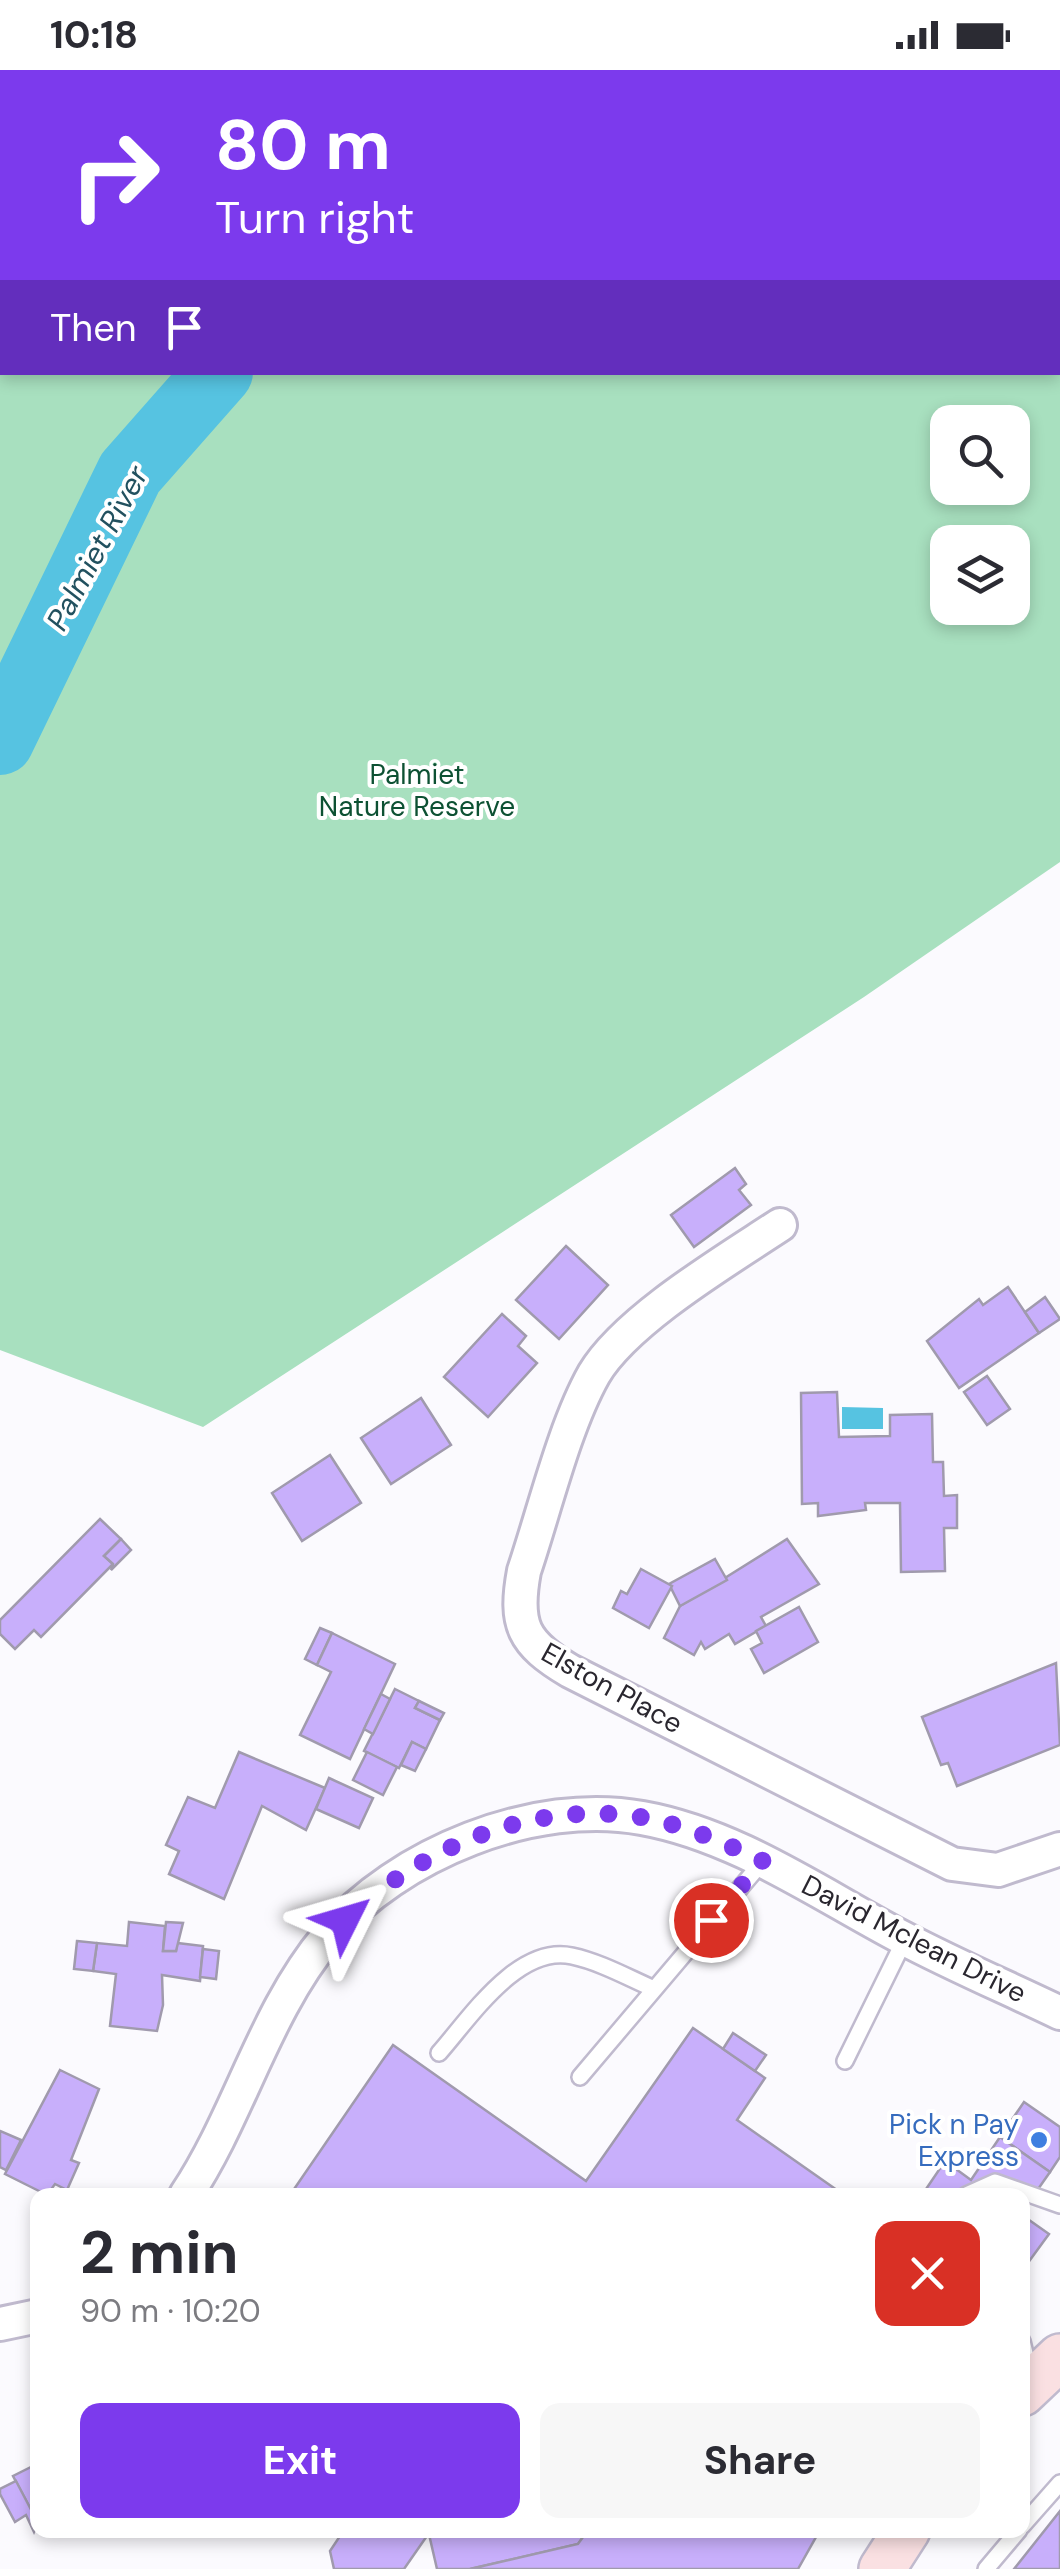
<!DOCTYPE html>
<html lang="en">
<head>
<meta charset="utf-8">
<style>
	body { margin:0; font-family:"DM Sans",sans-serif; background:#f7f7f7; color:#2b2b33; height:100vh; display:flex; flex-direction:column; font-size:38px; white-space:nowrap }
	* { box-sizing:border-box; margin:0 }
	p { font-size:32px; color:#7c7c81 }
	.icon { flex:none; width:55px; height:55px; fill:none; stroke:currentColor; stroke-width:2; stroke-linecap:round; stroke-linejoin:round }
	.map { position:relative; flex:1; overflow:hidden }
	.details { position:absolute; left:30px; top:2118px; width:1000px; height:350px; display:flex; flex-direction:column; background:#fff; border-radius:20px; box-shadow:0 5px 15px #0003 }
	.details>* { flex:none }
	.top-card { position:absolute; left:0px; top:0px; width:1060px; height:305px; box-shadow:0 5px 15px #0003; background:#7c3aed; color:#fff; overflow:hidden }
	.fabs { position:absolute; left:930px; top:335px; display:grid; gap:20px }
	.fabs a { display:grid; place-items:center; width:100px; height:100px; border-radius:20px; background:#fff; box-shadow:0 5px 15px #0003; font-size:50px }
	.pin { position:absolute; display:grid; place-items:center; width:85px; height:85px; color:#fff; margin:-42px; border:5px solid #fff; border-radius:50%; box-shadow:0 2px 10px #0007 }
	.me { position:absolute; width:110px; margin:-55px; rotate:50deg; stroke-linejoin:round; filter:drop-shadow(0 0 8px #0008) }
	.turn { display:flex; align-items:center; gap:35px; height:210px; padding:0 50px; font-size:45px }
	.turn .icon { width:130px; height:130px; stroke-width:2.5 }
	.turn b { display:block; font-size:70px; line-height:85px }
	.then { display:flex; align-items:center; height:95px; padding:0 50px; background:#0003; gap:20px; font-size:38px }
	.round { display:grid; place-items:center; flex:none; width:105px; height:105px; border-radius:20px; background:#f7f7f7 }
	.overview { display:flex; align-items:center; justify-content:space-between; height:170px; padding:0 50px }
	h1 { font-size:60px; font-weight:700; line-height:75px }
	.cta { display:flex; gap:20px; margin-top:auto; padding:20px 50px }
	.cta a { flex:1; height:115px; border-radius:20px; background:#7c3aed; color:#fff; font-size:40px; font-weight:700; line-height:115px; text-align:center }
	.cta a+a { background:#f7f7f7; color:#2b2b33 }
	.status { display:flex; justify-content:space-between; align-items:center; height:70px; padding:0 50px; background:#fff; direction:ltr }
	.status svg { height:28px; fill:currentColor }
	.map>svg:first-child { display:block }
	.green { fill:#a8e0bf; fill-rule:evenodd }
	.water { fill:#56c3e1 }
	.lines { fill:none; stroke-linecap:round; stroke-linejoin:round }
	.river { stroke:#56c3e1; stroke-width:68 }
	.building { fill:#c8affb; stroke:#a09aad; stroke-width:2.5 }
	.lane-casing { stroke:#c0bace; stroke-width:20 }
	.street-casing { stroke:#c0bace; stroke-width:38 }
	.secondary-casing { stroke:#c0bace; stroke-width:50 }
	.lane { stroke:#fff; stroke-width:15 }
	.street { stroke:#fff; stroke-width:32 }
	.secondary { stroke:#fae0e2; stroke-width:45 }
	.route { stroke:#7c3aed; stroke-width:18; stroke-dasharray:0 32.4 }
	.shop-dot { fill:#3f7fe0; stroke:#fff; stroke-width:4 }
	.labels { text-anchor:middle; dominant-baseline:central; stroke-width:8; stroke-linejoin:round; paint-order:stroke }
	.park-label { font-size:28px; fill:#0d5133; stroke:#fff }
	.street-label { font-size:28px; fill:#2a272f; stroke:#fff }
	.shop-label { font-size:28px; fill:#366cbe; stroke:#fff; text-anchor:end }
	.water-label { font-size:30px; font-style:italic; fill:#22515f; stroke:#fff }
</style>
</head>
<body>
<div class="status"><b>10:18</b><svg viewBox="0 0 49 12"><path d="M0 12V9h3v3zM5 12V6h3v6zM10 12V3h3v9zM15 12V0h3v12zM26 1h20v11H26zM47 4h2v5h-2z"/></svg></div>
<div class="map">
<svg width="1060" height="2499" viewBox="0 0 1060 2499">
	<rect width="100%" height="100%" fill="#fbfafe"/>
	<path class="green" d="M0,0H1060V792L864,927L203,1357L0,1280ZM2,2H1058V302H2ZM948,352H1012V418H948ZM948,472H1012V538H948Z"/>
	<path class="water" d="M842,1337L883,1338V1359H842Z"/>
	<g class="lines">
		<g class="river">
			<path d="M485,2L488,0"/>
			<path d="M0,671L130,403L219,302"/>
		</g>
	</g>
	<g class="building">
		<path d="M735,1098L746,1114L739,1120L751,1135L694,1177L671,1145Z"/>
		<path d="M566,1176L608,1215L559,1269L516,1230Z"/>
		<path d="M1008,1217L1039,1263L959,1318L927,1271L979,1229L983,1235Z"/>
		<path d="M1045,1227L1060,1249L1039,1263L1025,1242Z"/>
		<path d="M502,1244L526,1266L518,1276L537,1293L488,1347L444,1307Z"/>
		<path d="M987,1306L1010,1339L987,1355L964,1322Z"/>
		<path d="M837,1322L839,1367L890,1366V1345L932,1344L933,1392H943L944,1426L957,1425V1458H944L945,1501L901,1502L900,1433H865L866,1440L818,1446V1433L802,1434L801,1323Z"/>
		<path d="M421,1328L451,1375L391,1414L361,1368Z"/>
		<path d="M330,1385L361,1433L302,1471L272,1423Z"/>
		<path d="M100,1449L121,1469L104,1486L113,1494L41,1567L34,1560L15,1579L0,1564V1550Z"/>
		<path d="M121,1469L131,1480L111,1500L113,1494L104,1486Z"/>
		<path d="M787,1469L819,1514L761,1547L766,1556L735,1574L729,1564L705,1579L701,1572L694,1585L664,1568L680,1536Z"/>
		<path d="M715,1489L727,1510L680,1536L669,1514Z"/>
		<path d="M641,1499L672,1516L649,1558L613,1538L621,1521L627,1524Z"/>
		<path d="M799,1537L818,1572L764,1603L751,1579L762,1573L756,1561Z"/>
		<path d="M320,1558L332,1563L317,1595L305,1589Z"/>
		<path d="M332,1563L395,1594L350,1689L300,1665L331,1602L317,1595Z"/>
		<path d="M1056,1593L1060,1675L957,1716L948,1693L941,1695L922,1647Z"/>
		<path d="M395,1619L419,1631L415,1638L440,1650L426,1679L412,1672L399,1698L364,1681Z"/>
		<path d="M381,1624L390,1629L373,1664L364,1659Z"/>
		<path d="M419,1631L444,1643L440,1650L415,1638Z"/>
		<path d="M412,1672L426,1679L415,1701L401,1695Z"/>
		<path d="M239,1682L325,1718L306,1760L262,1736L224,1829L169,1804L179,1781L166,1775L188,1727L215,1738Z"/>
		<path d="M367,1682L397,1697L383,1725L353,1710Z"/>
		<path d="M329,1708L373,1728L359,1758L316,1739Z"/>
		<path d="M129,1852L165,1856L163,1881H176L177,1873L203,1876L200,1911L162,1905L163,1935L157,1961L110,1956L116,1904L93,1901L97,1873L127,1876Z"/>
		<path d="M166,1852L183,1853L176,1881H163Z"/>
		<path d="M77,1871L97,1873L93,1901L74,1899Z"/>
		<path d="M203,1879L219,1881L216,1909L200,1907Z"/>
		<path d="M693,1958L765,2008L737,2050L844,2125H290L393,1975L586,2111Z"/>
		<path d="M733,1963L766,1985L755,2001L723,1979Z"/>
		<path d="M60,2000L99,2019L71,2090L79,2093L67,2120L55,2114L47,2125L5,2104Z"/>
		<path d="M1024,2032L1060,2057V2087L1050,2102L1000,2067Z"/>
		<path d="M0,2061L21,2070L6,2100L0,2097Z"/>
		<path d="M1000,2067L1050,2102L1022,2142V2125H922L945,2091L971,2110Z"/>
		<path d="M1022,2145L1049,2164L1022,2201Z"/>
		<path d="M33,2396L38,2401V2453L13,2406Z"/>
		<path d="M16,2411L38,2453L34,2462L26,2445L15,2452L0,2424V2419Z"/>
		<path d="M1060,2441V2499H1014Z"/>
		<path d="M344,2460H428L429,2463L404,2499H334L330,2481Z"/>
		<path d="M428,2460H588L578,2474L470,2499H437Z"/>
		<path d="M588,2460H820L798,2499H470L578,2474Z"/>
	</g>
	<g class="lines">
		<g class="lane-casing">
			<g id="lane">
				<path d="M439,1983C470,1948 518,1874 572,1886C600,1892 627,1907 652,1918"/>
				<path d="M845,1991L905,1869"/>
				<path d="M580,2007L763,1791"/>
				<path d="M966,2125L995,2112L1060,2135"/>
				<path d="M1022,2271L1031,2308"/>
				<path d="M1022,2456L1060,2413"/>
				<path d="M986,2499L1019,2460"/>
			</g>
		</g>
		<g class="street-casing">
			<g id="street">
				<path d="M780,1155C727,1190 626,1250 594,1304C564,1357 544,1442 524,1501C514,1555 523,1573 570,1601L952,1794L998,1800L1060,1779"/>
				<path d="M186,2125C240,2044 264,1942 328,1866C397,1784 535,1728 642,1748C737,1765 819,1824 903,1868C954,1895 1008,1918 1060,1943"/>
				<path d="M0,2254L38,2246"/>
			</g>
		</g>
		<g class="secondary-casing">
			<g id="secondary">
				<path d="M1022,2323L1060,2287"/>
				<path d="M882,2499L907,2460"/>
			</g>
		</g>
		<use href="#lane" class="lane"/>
		<use href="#street" class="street"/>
		<use href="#secondary" class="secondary"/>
	</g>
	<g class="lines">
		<path class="route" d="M345,1850C422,1777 533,1730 640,1747C683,1754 724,1773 763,1791L711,1850"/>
	</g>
	<circle class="shop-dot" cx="1039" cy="2070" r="10"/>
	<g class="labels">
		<g class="park-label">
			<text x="417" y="704">Palmiet<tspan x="417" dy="32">Nature Reserve</tspan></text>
		</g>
		<g class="street-label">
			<text transform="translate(612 1618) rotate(29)">Elston Place</text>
			<text transform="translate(914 1869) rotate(27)">David Mclean Drive</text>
		</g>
		<g class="shop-label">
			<text x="1019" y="2054">Pick n Pay<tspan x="1019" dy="32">Express</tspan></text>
		</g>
		<g class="water-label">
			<text transform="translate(97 478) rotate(-62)">Palmiet River</text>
		</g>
	</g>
</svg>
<div class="fabs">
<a><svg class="icon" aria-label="search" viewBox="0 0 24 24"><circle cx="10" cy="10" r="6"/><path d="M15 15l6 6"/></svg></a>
<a><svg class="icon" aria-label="layers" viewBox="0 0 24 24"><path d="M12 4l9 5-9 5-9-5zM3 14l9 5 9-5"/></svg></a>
</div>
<div class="pin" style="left:711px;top:1850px;background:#d93025"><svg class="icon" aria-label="arrive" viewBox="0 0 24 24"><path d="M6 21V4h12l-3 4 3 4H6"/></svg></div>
<svg class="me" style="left:345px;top:1850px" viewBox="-20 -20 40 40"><path d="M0-17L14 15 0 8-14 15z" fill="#7c3aed" stroke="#fff" stroke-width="4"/></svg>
<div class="top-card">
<div class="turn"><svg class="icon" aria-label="right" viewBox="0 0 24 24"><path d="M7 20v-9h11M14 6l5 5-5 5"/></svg><div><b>80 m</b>Turn right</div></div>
<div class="then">Then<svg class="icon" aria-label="arrive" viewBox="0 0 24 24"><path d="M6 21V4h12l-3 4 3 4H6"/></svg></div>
</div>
<section class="details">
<div class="overview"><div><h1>2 min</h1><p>90 m · 10:20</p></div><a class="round" style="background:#d93025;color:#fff"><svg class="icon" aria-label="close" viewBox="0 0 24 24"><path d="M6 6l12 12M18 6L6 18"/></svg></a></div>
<div class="cta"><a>Exit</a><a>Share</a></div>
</section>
</div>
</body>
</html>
